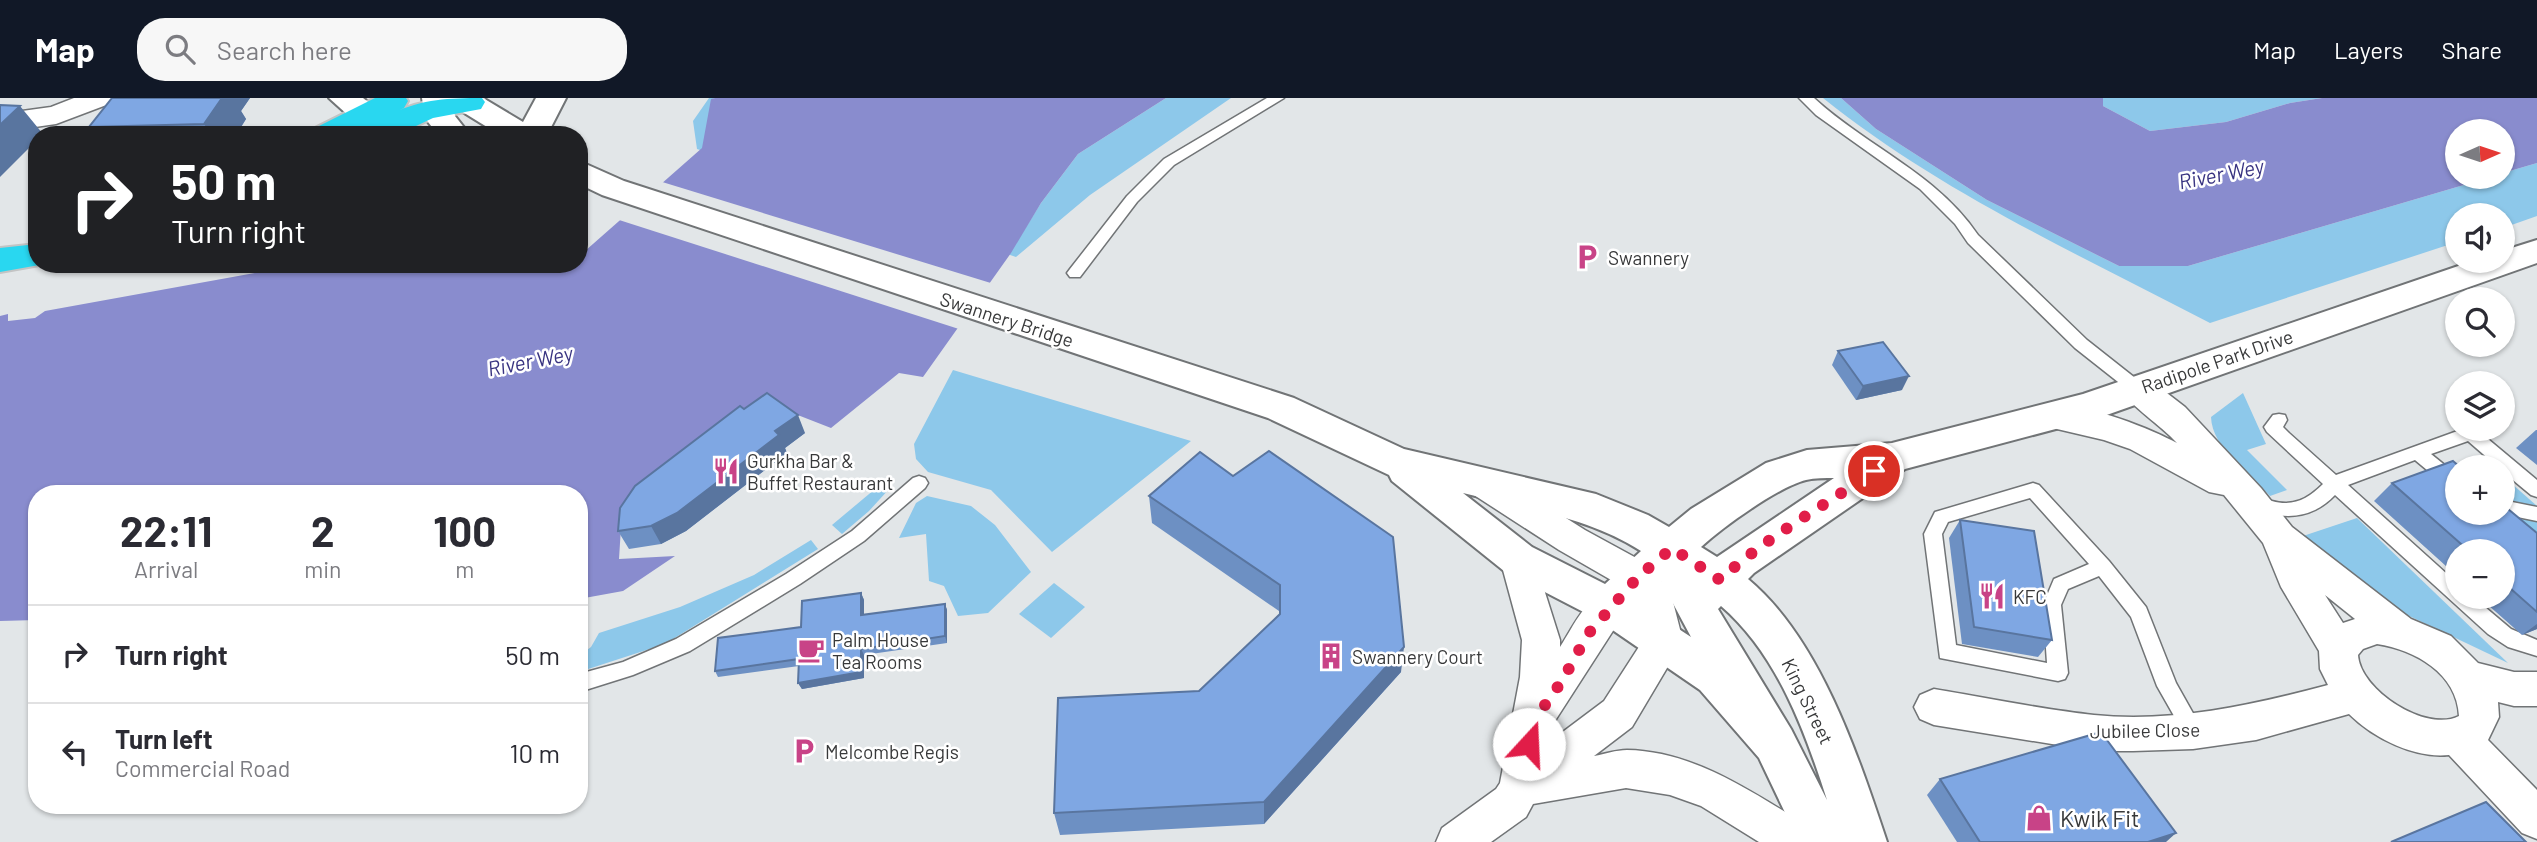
<!DOCTYPE html>
<html lang="en">
<head>
<meta charset="utf-8">
<style>
	body { margin:0; font-family:Barlow,sans-serif; background:#f7f7f7; color:#2b2b33; height:100vh; display:flex; flex-direction:column; font-size:26px; white-space:nowrap }
	* { box-sizing:border-box; margin:0 }
	p { font-size:23px; color:#7c7c81 }
	.icon { flex:none; width:38px; height:38px; fill:none; stroke:currentColor; stroke-width:2; stroke-linecap:round; stroke-linejoin:round }
	.map { position:relative; flex:1; overflow:hidden }
	.panel { position:absolute; left:28px; top:387px; width:560px; height:329px; display:flex; flex-direction:column; background:#fff; border-radius:28px; box-shadow:0 2px 5px #0004 }
	.panel>* { flex:none }
	.hud { position:absolute; left:28px; top:28px; width:560px; height:147px; border-radius:28px; box-shadow:0 2px 5px #0004; background:#202124; color:#fff; overflow:hidden }
	.needle { width:46px; rotate:87deg }
	.controls { position:absolute; left:2445px; top:21px; display:grid; gap:14px }
	.controls a { display:grid; place-items:center; width:70px; height:70px; border-radius:50%; background:#fff; box-shadow:0 2px 5px #0004; font-size:35px }
	.pin { position:absolute; display:grid; place-items:center; width:60px; height:60px; color:#fff; margin:-30px; border:4px solid #fff; border-radius:50%; box-shadow:0 2px 7px #0007 }
	.me { position:absolute; width:77px; margin:-38px; rotate:20deg; stroke-linejoin:round; filter:drop-shadow(0 0 5px #0008) }
	.turn { display:flex; align-items:center; gap:24px; height:147px; padding:0 28px; font-size:32px }
	.turn .icon { width:91px; height:91px; stroke-width:2.5 }
	.turn b { display:block; font-size:49px; line-height:60px }
	.eta { display:flex; justify-content:space-evenly; align-items:center; height:119px; text-align:center }
	.eta b { font-size:42px; font-weight:700; line-height:49px }
	ul { padding:0; list-style:none }
	li { display:flex; align-items:center; gap:21px; height:98px; padding:0 28px; border-top:2px solid #e1e1e2 }
	li div { flex:1 }
	li b { display:block; font-size:26px }
	li em { font-style:normal }
	header { display:flex; align-items:center; gap:42px; box-sizing:border-box; height:98px; padding:0 35px; background:#111827; color:#fff }
	header strong { font-size:33px }
	nav { display:flex; gap:38px; margin-inline-start:auto; font-size:24px }
	.search { width:490px; height:63px; background:#f7f7f7; display:flex; align-items:center; gap:18px; box-sizing:border-box; padding:0 24px; border-radius:28px; color:#7c7c81; font-size:26px }
	.map>svg:first-child { display:block }
	.green { fill:#8dc8ea }
	.water { fill:#898cce }
	.pier { fill:#e2e6e8 }
	.lines { fill:none; stroke-linecap:round; stroke-linejoin:round }
	.lane-casing { stroke:#717476; stroke-width:3 }
	.street-casing { stroke:#717476; stroke-width:3 }
	.secondary-casing { stroke:#717476; stroke-width:4 }
	.highway-casing { stroke:#c3c4c4; stroke-width:4 }
	.lane { fill:#fff; fill-rule:evenodd }
	.street { fill:#fff; fill-rule:evenodd }
	.secondary { fill:#fff; fill-rule:evenodd }
	.highway { fill:#29d7f0; fill-rule:evenodd }
	.wall { fill:#6d90c3 }
	.shaded-wall { fill:#59759f }
	.building { fill:#7fa7e3; stroke:#59759f; stroke-width:2 }
	.route { stroke:#e11d48; stroke-width:12; stroke-dasharray:0 21.6 }
	.labels { text-anchor:middle; dominant-baseline:central; stroke-width:5; stroke-linejoin:round; paint-order:stroke }
	.poi-label { font-size:19px; fill:#38393a; stroke:#fff; text-anchor:start }
	.street-label { font-size:19px; fill:#38393a; stroke:#fff }
	.water-label { font-size:21px; font-style:italic; fill:#383381; stroke:#fff }
	.near-poi-label { font-size:23px; fill:#38393a; stroke:#fff; text-anchor:start }
</style>
</head>
<body>
<header>
<strong>Map</strong>
<div class="search"><svg class="icon" aria-label="search" viewBox="0 0 24 24"><circle cx="10" cy="10" r="6"/><path d="M15 15l6 6"/></svg>Search here</div>
<nav><a>Map</a><a>Layers</a><a>Share</a></nav>
</header>
<div class="map">
<svg width="2537" height="744" viewBox="0 0 2537 744">
	<rect width="100%" height="100%" fill="#e2e6e8"/>
	<g class="green">
		<path d="M709,0H715L711,2L1010,155L1041,105L1078,56L1166,0H1231L1090,97L1016,159L697,51L693,23Z"/>
		<path d="M1823,0H1841L1876,31L1987,102L2119,168H2188L2491,79H2502L2503,75L2537,65V118L2503,130L2502,117H2457V144L2210,225C2078,156 1940,94 1823,0Z"/>
		<path d="M2103,0H2322L2290,5L2226,24L2150,33L2103,8Z"/>
		<path d="M953,272L1191,343L1052,454L991,392L928,374L916,361L914,346Z"/>
		<path d="M2243,295L2266,346L2247,352L2287,392L2270,398C2250,377 2212,350 2211,319Z"/>
		<path d="M2503,378L2537,408V443L2503,412Z"/>
		<path d="M881,386L890,390L869,413L842,436L832,427Z"/>
		<path d="M927,398L971,408L995,427L1031,474L988,515L958,518L944,488L929,483L926,436L899,440L916,405Z"/>
		<path d="M2357,420L2508,565L2403,515L2297,440Z"/>
		<path d="M811,442L818,451L665,546L579,574V558L591,549L599,535L680,509L754,477Z"/>
		<path d="M1054,485L1085,509L1051,540L1019,516Z"/>
	</g>
	<g class="water">
		<path d="M715,0H1166L1078,56L1041,105L1011,155L923,279L899,275L831,330L790,314L621,429L619,461L675,458L623,493L579,501V396H37V522L0,523V218L8,216V223L35,220L45,213L304,166H579V153H585L702,50L711,1Z"/>
		<path d="M1841,0H2103V8L2150,33L2226,24L2290,5L2322,0H2537V65L2503,75L2502,33H2457V79H2491L2188,168H2119L1987,102L1876,31Z"/>
	</g>
	<path class="pier" d="M659,83L994,186L962,232L616,121Z"/>
	<g class="lines">
		<g class="lane-casing">
			<g id="lane">
				<path d="M1267,0H1284L1174,67L1137,104L1080,179H1070L1067,175L1070,171L1127,98L1164,61Z"/>
				<path d="M1799,0H1814C1867,49 1936,75 1978,137L2087,242L2144,287L2146,291L2144,295H2132L2075,250L1968,145L1955,126L1920,91L1816,17Z"/>
				<path d="M2279,316L2285,317L2287,322L2283,329L2289,335L2336,377L2463,331H2476L2537,382V399L2531,397L2502,373V369H2498L2468,343L2431,356L2457,377V394L2451,392L2415,362L2348,387L2457,485V499H2473L2511,531L2537,542V558L2508,549L2488,536L2335,397C2310,423 2281,422 2250,409L2247,404L2250,399C2259,396 2263,400 2272,403C2293,409 2308,401 2323,386L2267,334L2264,329L2273,317Z"/>
				<path d="M919,378L925,380L928,385L925,390L864,443L800,486L690,553L633,577L579,594V576L623,564L676,541L786,476L852,433L913,380Z"/>
				<path d="M2033,385L2039,387L2109,463L2146,509L2176,585L2203,633L2200,639L2193,642L2186,639L2157,588L2131,519L2099,478L2068,491L2061,507L2068,575L2065,581L2058,583L1940,560L1924,436L1935,414ZM2030,400L2089,466L2054,481L2043,507L2047,565L1956,547L1942,436L1948,424Z"/>
				<path d="M2502,402L2537,409V423L2498,415H2502Z"/>
			</g>
		</g>
		<g class="street-casing">
			<g id="street">
				<path d="M74,0H113L109,6L56,26L0,34V16L51,9Z"/>
				<path d="M2138,279L2150,282L2185,309L2261,390L2292,429L2411,521L2451,538L2478,565L2514,574H2537V608H2514L2498,604L2499,619L2488,642L2537,692V741L2522,735L2449,657C2415,661 2373,640 2349,616L2256,642L2193,651L2133,653H2095L1934,627L1920,621L1914,609L1920,597L1934,591C1987,600 2040,611 2094,617C2173,625 2252,607 2328,587L2320,571L2319,553L2281,489L2263,445L2224,397L2209,394L2130,351L2104,342L2040,327L2035,318L2040,309C2072,299 2147,329 2177,345C2161,327 2131,309 2121,291L2126,282ZM2325,497L2355,521L2343,525ZM2377,546C2415,552 2457,575 2459,618C2426,635 2360,592 2358,557L2363,551Z"/>
				<path d="M1486,373L1498,377L1585,432L1651,468L1671,496L1683,543L1632,629L1594,658C1605,656 1616,652 1627,652C1695,653 1755,696 1811,730L1817,744H1759L1701,708L1670,697L1626,690L1533,706L1526,719L1491,744H1436L1442,730L1496,691L1500,685L1520,579L1522,542L1500,461L1505,450L1518,446L1531,450L1560,542V549C1576,525 1591,485 1623,497L1629,508L1551,629L1548,645L1604,603L1644,541L1635,502L1625,490L1559,452L1474,397L1468,387L1474,377Z"/>
			</g>
		</g>
		<g class="secondary-casing">
			<g id="secondary">
				<path d="M329,0H363L401,30L405,37H370Z"/>
				<path d="M422,0H483L523,24L536,0H566L547,37H500L453,8L455,18L470,37H438L425,20Z"/>
				<path d="M579,63L624,83L1294,300L1404,351L1596,396L1648,417L1669,429L1691,411L1766,365L1807,352L1892,345L2083,296L2473,163H2502V153L2537,142V165L2101,319L1905,371L1754,475L1748,481C1820,541 1858,657 1887,744H1799L1759,660L1700,592L1595,520L1504,473L1392,383L1389,377L1268,320L602,97L579,86ZM1834,380L1717,459L1701,449C1723,429 1778,389 1806,382C1815,380 1825,380 1834,380ZM1463,395C1523,410 1588,419 1641,453L1605,486L1532,449ZM1661,483L1691,539L1639,505ZM1721,508C1777,556 1805,633 1827,702L1791,631L1718,511Z"/>
			</g>
		</g>
		<g class="highway-casing">
			<g id="highway">
				<path d="M375,0H406L408,3L404,10L393,15C423,1 449,0 482,0L485,4L481,11L433,20L397,37H356L358,33L351,37H311L315,30Z"/>
				<path d="M37,146V166H45L0,174V150Z"/>
			</g>
		</g>
		<use href="#lane" class="lane"/>
		<use href="#street" class="street"/>
		<use href="#secondary" class="secondary"/>
		<use href="#highway" class="highway"/>
	</g>
	<g class="wall">
		<path d="M112,0H250L241,13L246,21L236,37H95L89,29Z"/>
		<path d="M1838,253L1902,292L1856,302L1832,267Z"/>
		<path d="M744,311L805,335L785,350L787,355L686,433L661,446L629,451L618,433Z"/>
		<path d="M2536,332H2537V367L2516,350Z"/>
		<path d="M1200,354L1401,574L1264,726L1060,737L1054,715L1199,593L1279,517V513L1152,425L1149,398Z"/>
		<path d="M2392,385L2537,435V531L2522,537L2479,499H2502V453H2457V478L2374,403Z"/>
		<path d="M1960,422L2052,542L2038,559L1962,546L1949,440Z"/>
		<path d="M861,495L864,502V517L945,506L947,512V545L864,557V580L802,591L798,585L799,568L718,579L715,573L801,529Z"/>
		<path d="M1940,681L2166,744H1957L1927,697Z"/>
	</g>
	<g class="shaded-wall">
		<path d="M220,0H250L241,13L246,21L236,37H212L204,26Z"/>
		<path d="M20,8L43,36L37,37V42L0,79V27Z"/>
		<path d="M1909,278L1902,292L1856,302L1863,288Z"/>
		<path d="M798,317L805,335L785,350L787,355L686,433L661,446L651,428L775,333Z"/>
		<path d="M861,495L864,502V523L861,517Z"/>
		<path d="M945,506L947,512V545L945,538Z"/>
		<path d="M2537,526V531L2522,537Z"/>
		<path d="M1404,549L1401,574L1264,726V704Z"/>
		<path d="M861,551L864,557V580L802,591L798,585Z"/>
		<path d="M2176,735L2166,744H2148Z"/>
	</g>
	<g class="building">
		<path d="M112,0H222L204,26L89,29Z"/>
		<path d="M0,7L20,8L0,27Z"/>
		<path d="M1883,244L1909,278L1863,288L1838,253Z"/>
		<path d="M767,295L798,317L775,333L779,337L677,415L651,428L618,433L620,410L635,388L740,308L744,311Z"/>
		<path d="M1269,353L1393,439L1404,549L1264,704L1054,715L1058,600L1199,593L1280,516V487L1149,398L1200,354L1233,378Z"/>
		<path d="M2453,363L2460,369H2457V415H2502V406L2537,435V514L2502,483V453H2469L2392,385Z"/>
		<path d="M1960,422L2034,433L2052,542L1974,529Z"/>
		<path d="M861,495V517L945,506V538L861,551V574L798,585L799,561L715,573L718,540L801,529L802,503Z"/>
		<path d="M2101,634L2176,735L2148,744H1980L1940,681Z"/>
		<path d="M2486,704L2526,744H2391Z"/>
	</g>
	<g class="lines">
		<path class="route" d="M1529,646L1533,624L1562,583L1588,536L1638,479L1672,450L1720,482C1766,439 1823,409 1874,373"/>
	</g>
	<defs>
		<g id="parking-bare" transform="scale(2.1)"><path d="M-3.5-5.5H1a3.5 3.5 0 0 1 0 7H-1V5.5H-3.5ZM-1-3.4V-.6H.8a1.4 1.4 0 0 0 0-2.8Z" fill="#c84387" stroke="#fff" stroke-width="2.5" paint-order="stroke"/></g>
		<g id="restaurant-bare" transform="scale(2.1)"><path d="M-5-6h1v4h1v-4h1v4h1v-4h1v5L-1.5 .5V6h-2V.5L-5-1ZM5-6V6H3V1.5H1.5Q1.5-4 5-6Z" fill="#c84387" stroke="#fff" stroke-width="2.5" paint-order="stroke"/></g>
		<g id="cafe-bare" transform="scale(2.1)"><path d="M-5.5-4.5H6V0H3Q3 3.5 0 3.5H-2.5Q-5.5 3.5-5.5 0ZM3-3.2v2h1.7v-2ZM-6 4.5H4V6H-6Z" fill="#c84387" stroke="#fff" stroke-width="2.5" paint-order="stroke"/></g>
		<g id="building-bare" transform="scale(2.1)"><path d="M-4-6H4V6H1V3H-1V6H-4ZM-2.5-4.3h1.7v1.8h-1.7ZM.8-4.3h1.7v1.8H.8ZM-2.5-1h1.7V.8h-1.7ZM.8-1h1.7V.8H.8Z" fill="#c84387" stroke="#fff" stroke-width="2.5" paint-order="stroke"/></g>
		<g id="shop-bare" transform="scale(2.1)"><path d="M-5-2.5h2.3a2.7 3.5 0 0 1 5.4 0H5L5.5 6h-11ZM-1.5-2.5h3a1.5 2.3 0 0 0-3 0Z" fill="#c84387" stroke="#fff" stroke-width="2.5" paint-order="stroke"/></g>
	</defs>
	<g fill-rule="evenodd">
		<use href="#parking-bare" x="1587" y="159"/>
		<use href="#restaurant-bare" x="726" y="373"/>
		<use href="#restaurant-bare" x="1992" y="498"/>
		<use href="#cafe-bare" x="811" y="552"/>
		<use href="#building-bare" x="1331" y="558"/>
		<use href="#parking-bare" x="804" y="653"/>
		<use href="#shop-bare" x="2039" y="720"/>
	</g>
	<g class="labels">
		<g class="poi-label">
			<text x="1608" y="159">Swannery</text>
			<text x="747" y="362">Gurkha Bar &amp;<tspan x="747" dy="22">Buffet Restaurant</tspan></text>
			<text x="2013" y="498">KFC</text>
			<text x="832" y="541">Palm House<tspan x="832" dy="22">Tea Rooms</tspan></text>
			<text x="1352" y="558">Swannery Court</text>
			<text x="825" y="653">Melcombe Regis</text>
		</g>
		<g class="street-label">
			<text transform="translate(1007 221) rotate(18)">Swannery Bridge</text>
			<text transform="translate(2217 263) rotate(-19)">Radipole Park Drive</text>
			<text transform="translate(1808 603) rotate(64)">King Street</text>
			<text transform="translate(2145 632) rotate(-1)">Jubilee Close</text>
		</g>
		<g class="water-label">
			<text transform="translate(2221 75) rotate(-11)">River Wey</text>
			<text transform="translate(530 262) rotate(-11)">River Wey</text>
		</g>
		<g class="near-poi-label">
			<text x="2060" y="720">Kwik Fit</text>
		</g>
	</g>
</svg>
<div class="controls">
<a><svg class="needle" viewBox="-14 -14 28 28"><path d="M0-13l5 13h-10z" fill="#e53935"/><path d="M0 13l5-13h-10z" fill="#7c7c81"/></svg></a>
<a><svg class="icon" aria-label="sound" viewBox="0 0 24 24"><path d="M4 9h4l5-4v14l-5-4H4zM17 9q2 3 0 6"/></svg></a>
<a><svg class="icon" aria-label="search" viewBox="0 0 24 24"><circle cx="10" cy="10" r="6"/><path d="M15 15l6 6"/></svg></a>
<a><svg class="icon" aria-label="layers" viewBox="0 0 24 24"><path d="M12 4l9 5-9 5-9-5zM3 14l9 5 9-5"/></svg></a>
<a>+</a>
<a>−</a>
</div>
<div class="pin" style="left:1874px;top:373px;background:#d93025"><svg class="icon" aria-label="arrive" viewBox="0 0 24 24"><path d="M6 21V4h12l-3 4 3 4H6"/></svg></div>
<svg class="me" style="left:1529px;top:646px" viewBox="-20 -20 40 40"><circle r="19" fill="#fff"/><path d="M0-13L10 11 0 6-10 11z" fill="#e11d48"/></svg>
<div class="hud">
<div class="turn"><svg class="icon" aria-label="right" viewBox="0 0 24 24"><path d="M7 20v-9h11M14 6l5 5-5 5"/></svg><div><b>50 m</b>Turn right</div></div>
</div>
<section class="panel">
<div class="eta">
<div><b>22:11</b><p>Arrival</p></div>
<div><b>2</b><p>min</p></div>
<div><b>100</b><p>m</p></div>
</div>
<ul>
<li><svg class="icon" aria-label="right" viewBox="0 0 24 24"><path d="M7 20v-9h11M14 6l5 5-5 5"/></svg><div><b>Turn right</b></div><em>50 m</em></li>
<li><svg class="icon" aria-label="left" viewBox="0 0 24 24"><path d="M17 20v-9H6M10 6l-5 5 5 5"/></svg><div><b>Turn left</b><p>Commercial Road</p></div><em>10 m</em></li>
</ul>
</section>
</div>
</body>
</html>
